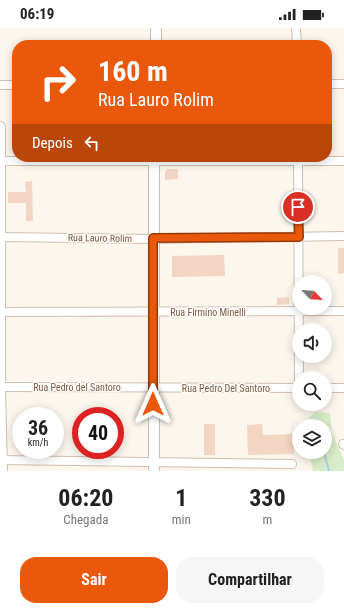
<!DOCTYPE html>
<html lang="pt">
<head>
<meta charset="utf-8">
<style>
	body { margin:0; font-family:"Roboto Condensed",sans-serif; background:#f6f6f6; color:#222; height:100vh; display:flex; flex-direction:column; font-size:15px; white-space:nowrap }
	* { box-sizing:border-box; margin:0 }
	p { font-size:13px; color:#767676 }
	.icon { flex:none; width:22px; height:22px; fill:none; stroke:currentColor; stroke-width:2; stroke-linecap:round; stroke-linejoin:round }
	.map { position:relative; height:443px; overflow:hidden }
	.drawer { display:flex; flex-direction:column; background:#fff; flex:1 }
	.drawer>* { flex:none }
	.top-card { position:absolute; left:12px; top:12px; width:320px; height:122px; border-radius:16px; box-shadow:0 2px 10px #0003; background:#ea580c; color:#fff; overflow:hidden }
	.needle { width:26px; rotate:115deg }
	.controls { position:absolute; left:292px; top:247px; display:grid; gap:8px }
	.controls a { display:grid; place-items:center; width:40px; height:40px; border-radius:50%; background:#fff; box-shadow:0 2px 10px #0003; font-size:20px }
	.speed { position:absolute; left:12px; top:379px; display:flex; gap:8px; font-size:20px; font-weight:700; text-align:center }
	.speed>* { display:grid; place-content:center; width:52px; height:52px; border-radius:50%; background:#fff; box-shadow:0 2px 10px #0003; line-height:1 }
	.speed small { font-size:10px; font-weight:400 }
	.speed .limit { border:6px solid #d22; background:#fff; color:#111 }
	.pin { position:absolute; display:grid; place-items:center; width:34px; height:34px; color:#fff; margin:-17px; border:2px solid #fff; border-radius:50%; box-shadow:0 1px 4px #0007 }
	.me { position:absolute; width:44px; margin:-22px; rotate:0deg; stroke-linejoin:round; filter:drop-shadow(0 0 3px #0008) }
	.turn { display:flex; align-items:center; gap:14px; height:84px; padding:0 20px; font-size:18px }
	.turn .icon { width:52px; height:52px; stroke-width:2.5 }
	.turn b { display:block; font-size:28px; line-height:34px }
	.then { display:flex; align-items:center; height:38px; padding:0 20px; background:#0003; gap:8px; font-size:15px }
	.eta { display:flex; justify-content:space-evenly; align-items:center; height:68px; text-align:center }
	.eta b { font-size:24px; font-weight:700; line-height:28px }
	.cta { display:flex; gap:8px; margin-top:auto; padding:8px 20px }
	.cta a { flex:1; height:46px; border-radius:16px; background:#ea580c; color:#fff; font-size:16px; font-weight:700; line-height:46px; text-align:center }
	.cta a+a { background:#f6f6f6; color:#222 }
	.status { display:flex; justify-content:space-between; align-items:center; height:28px; padding:0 20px; background:#fff; direction:ltr }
	.status svg { height:11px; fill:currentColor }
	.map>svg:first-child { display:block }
	.green { fill:#d8ecc9 }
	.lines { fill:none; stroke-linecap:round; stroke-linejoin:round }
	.stream { stroke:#a5d3da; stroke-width:2 }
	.building { fill:#f3d5c3 }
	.minor-casing { stroke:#d1beb0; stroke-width:10 }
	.tertiary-casing { stroke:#d1beb0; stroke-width:12 }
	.minor { stroke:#fff; stroke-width:8 }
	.tertiary { stroke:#fff; stroke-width:10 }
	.route-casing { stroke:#983908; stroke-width:10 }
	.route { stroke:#ea580c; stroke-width:7 }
	.labels { text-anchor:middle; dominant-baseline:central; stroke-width:3; stroke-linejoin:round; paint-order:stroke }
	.street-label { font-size:10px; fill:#7a5c4d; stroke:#fffaf3 }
</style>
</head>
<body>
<div class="status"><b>06:19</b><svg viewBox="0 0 49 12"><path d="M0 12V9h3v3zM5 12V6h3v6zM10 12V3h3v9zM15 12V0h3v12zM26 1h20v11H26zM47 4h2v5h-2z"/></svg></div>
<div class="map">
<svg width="344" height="443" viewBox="0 0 344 443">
	<rect width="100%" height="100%" fill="#fdf6ec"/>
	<path class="green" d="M315,384L330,385L332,405L344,432V443H313L309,424H325V398H307L308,391Z"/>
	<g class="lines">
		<g class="stream">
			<path d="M316,397V398"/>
			<path d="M324,424L329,443"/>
		</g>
	</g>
	<g class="building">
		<path d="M167,141H178V151L165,152V145Z"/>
		<path d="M32,153L33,193H26V175H8V164H26L25,154Z"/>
		<path d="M338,220H344V245L338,246Z"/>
		<path d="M224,227L225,248L172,249V228Z"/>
		<path d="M289,269V276L277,277V270Z"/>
		<rect x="204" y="396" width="11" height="31"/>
		<path d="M262,396L263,407L294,406V426L248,427L247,397Z"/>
		<path d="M98,422H113L106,428H99Z"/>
	</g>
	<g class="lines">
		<g class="minor-casing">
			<g id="minor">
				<path d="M296,0L297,17"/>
				<path d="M327,56H344"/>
				<path d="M0,57H17"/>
				<path d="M298,129L299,360"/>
				<path d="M0,133H344"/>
				<path d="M0,209L150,211L344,208"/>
				<path d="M1,284L344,283"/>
				<path d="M0,359L299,360"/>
				<path d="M325,360H344"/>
				<path d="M343,416L344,417"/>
				<path d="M1,432L292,436"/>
			</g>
		</g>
		<g class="tertiary-casing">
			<g id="tertiary">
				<path d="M156,17V0"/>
				<path d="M0,99V357"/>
				<path d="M154,129V443"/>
				<path d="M0,360L2,443"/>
			</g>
		</g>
		<use href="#minor" class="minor"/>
		<use href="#tertiary" class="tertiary"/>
	</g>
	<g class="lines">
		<g class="route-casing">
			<path id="route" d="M153,376V210L299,209L298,179"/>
		</g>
		<use href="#route" class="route"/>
	</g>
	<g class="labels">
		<g class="street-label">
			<text transform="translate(100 210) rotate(1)">Rua Lauro Rolim</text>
			<text x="208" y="284">Rua Firmino Minelli</text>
			<text x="77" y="359">Rua Pedro del Santoro</text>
			<text x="226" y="360">Rua Pedro Del Santoro</text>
		</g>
	</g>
</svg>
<div class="controls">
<a><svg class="needle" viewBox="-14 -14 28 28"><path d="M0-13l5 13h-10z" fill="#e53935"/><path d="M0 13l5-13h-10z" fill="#767676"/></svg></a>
<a><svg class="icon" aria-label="sound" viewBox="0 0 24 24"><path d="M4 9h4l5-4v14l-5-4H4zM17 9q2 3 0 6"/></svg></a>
<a><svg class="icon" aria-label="search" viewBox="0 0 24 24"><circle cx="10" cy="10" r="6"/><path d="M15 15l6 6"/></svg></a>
<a><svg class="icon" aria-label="layers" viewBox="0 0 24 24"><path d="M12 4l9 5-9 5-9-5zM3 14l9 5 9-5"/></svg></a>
</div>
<div class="speed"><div>36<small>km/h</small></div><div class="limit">40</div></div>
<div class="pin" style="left:298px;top:179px;background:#d93025"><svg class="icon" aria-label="arrive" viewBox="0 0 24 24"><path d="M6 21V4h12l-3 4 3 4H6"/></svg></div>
<svg class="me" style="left:153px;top:376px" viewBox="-20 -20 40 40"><path d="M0-17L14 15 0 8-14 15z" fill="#ea580c" stroke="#fff" stroke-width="4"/></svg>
<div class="top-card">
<div class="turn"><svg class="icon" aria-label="right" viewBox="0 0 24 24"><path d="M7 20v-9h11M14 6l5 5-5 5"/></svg><div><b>160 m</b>Rua Lauro Rolim</div></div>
<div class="then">Depois<svg class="icon" aria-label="left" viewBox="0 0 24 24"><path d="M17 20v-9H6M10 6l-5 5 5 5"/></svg></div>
</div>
</div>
<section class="drawer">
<div class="eta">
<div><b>06:20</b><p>Chegada</p></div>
<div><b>1</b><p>min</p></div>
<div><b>330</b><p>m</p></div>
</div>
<div class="cta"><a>Sair</a><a>Compartilhar</a></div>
</section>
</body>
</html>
